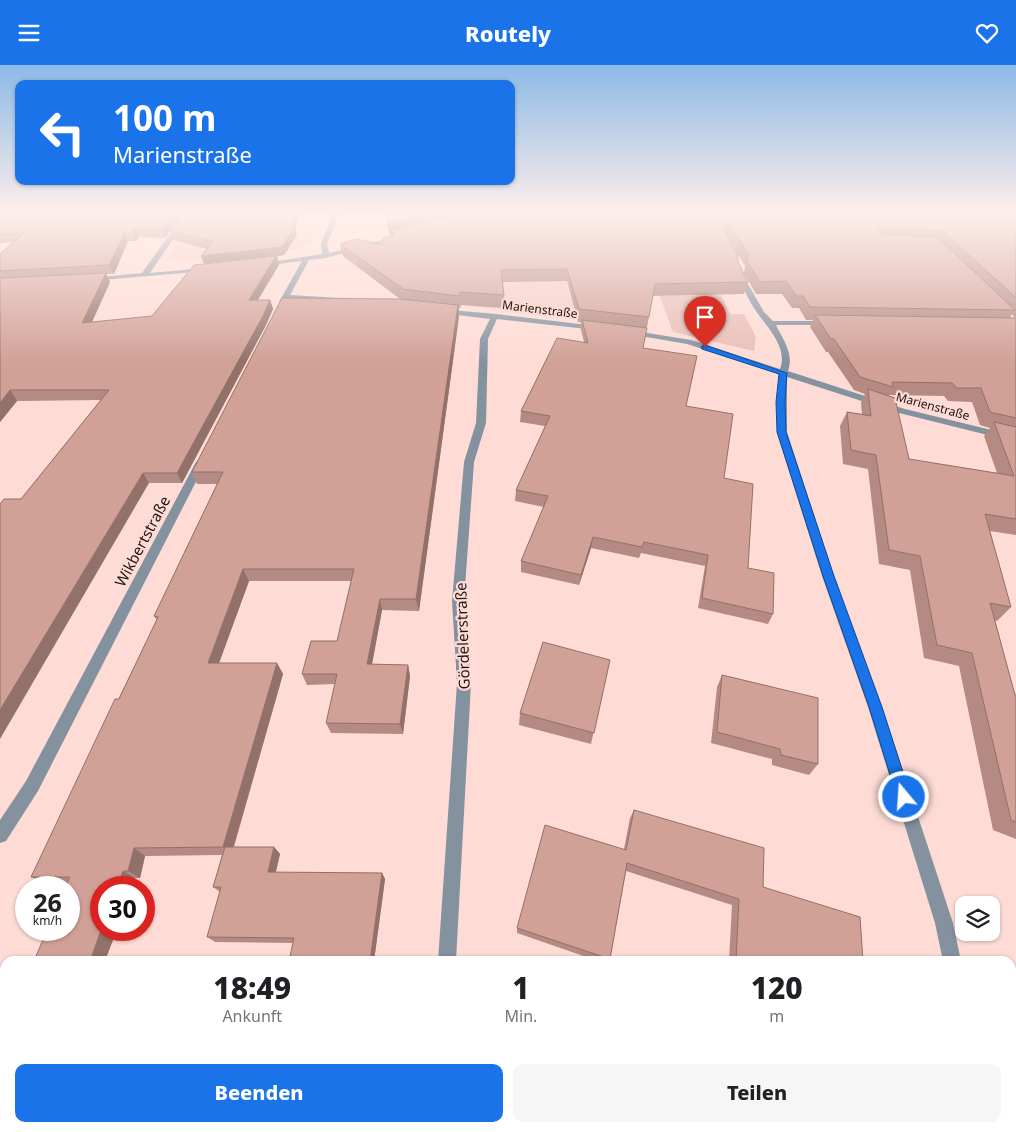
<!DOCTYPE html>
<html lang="de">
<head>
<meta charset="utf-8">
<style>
	body { margin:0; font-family:"Noto Sans",sans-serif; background:#f6f6f6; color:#202124; height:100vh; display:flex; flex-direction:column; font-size:19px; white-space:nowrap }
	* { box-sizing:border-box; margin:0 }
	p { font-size:16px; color:#757577 }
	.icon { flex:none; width:28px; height:28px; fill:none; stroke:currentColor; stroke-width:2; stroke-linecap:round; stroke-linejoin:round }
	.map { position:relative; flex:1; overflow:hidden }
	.side { position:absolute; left:0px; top:891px; width:1016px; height:176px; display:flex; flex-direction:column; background:#fff; border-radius:15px 15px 0 0; box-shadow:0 1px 4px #0004 }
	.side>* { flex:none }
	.guide { position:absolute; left:15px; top:15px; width:500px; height:105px; border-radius:10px; box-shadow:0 1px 4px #0004; background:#1a73e8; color:#fff; overflow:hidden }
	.fabs { position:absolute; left:955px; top:831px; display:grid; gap:10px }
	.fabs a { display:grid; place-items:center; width:45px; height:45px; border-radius:10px; background:#fff; box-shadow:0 1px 4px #0004; font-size:25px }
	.speed { position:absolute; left:15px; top:811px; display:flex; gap:10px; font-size:25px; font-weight:700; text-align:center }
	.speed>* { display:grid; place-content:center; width:65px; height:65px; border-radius:50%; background:#fff; box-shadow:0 1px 4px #0004; line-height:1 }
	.speed small { font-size:12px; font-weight:400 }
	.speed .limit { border:8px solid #d22; background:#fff; color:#111 }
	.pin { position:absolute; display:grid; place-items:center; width:42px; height:42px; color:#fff; margin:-51px -21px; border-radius:50% 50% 50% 0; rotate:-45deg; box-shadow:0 0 5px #0007 }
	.pin .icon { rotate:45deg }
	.me { position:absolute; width:55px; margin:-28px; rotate:342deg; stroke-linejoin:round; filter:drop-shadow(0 0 4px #0008) }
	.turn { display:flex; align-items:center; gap:18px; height:105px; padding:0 15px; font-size:22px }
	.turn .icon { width:65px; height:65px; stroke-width:2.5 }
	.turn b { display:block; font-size:35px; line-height:42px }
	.eta { display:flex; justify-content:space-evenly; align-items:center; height:85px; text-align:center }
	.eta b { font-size:30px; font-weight:800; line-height:35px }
	.cta { display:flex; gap:10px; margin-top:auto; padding:10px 15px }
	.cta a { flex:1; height:58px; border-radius:10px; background:#1a73e8; color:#fff; font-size:20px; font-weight:800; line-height:58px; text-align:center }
	.cta a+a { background:#f6f6f6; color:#202124 }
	header { display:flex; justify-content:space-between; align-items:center; height:65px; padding:0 15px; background:#1a73e8; color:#fff; font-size:22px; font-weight:800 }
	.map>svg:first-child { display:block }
	.built { fill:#f7cdc4 }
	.green { fill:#e8beb5 }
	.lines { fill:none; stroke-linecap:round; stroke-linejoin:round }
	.minor { fill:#8492a0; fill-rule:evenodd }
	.wall { fill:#b48a82; fill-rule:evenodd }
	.shaded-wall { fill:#92716a }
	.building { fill:#d1a197; stroke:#92716a }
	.route { fill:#1a73e8; stroke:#114b97 }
	.labels { text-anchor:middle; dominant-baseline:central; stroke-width:4.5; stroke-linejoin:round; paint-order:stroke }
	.far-street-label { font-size:12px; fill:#1f1411; stroke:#fedcd5 }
	.street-label { font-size:15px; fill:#1f1411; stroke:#fedcd5 }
</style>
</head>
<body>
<header><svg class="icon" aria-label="menu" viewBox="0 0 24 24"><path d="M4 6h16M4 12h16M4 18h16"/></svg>Routely<svg class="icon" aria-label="heart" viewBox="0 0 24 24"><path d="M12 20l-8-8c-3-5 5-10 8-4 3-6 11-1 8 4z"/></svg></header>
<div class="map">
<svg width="1016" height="1067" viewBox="0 0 1016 1067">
	<rect width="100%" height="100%" fill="#fedcd5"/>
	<g class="built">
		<path d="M523,148L560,196L577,252L447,239Z"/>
		<path d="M192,158L230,167L315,166L311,177L304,182L279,189L199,197L167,194Z"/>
	</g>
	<path class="green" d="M721,230L730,249H744L756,272L754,286L673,267L660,231Z"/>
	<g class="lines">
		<g class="minor">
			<path d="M185,148H191L150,208L204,203L206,204V206L90,216V214L92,213L142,208Z"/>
			<path d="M333,148H339L327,179L329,188L399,171L402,173L326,193L309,195L290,230L340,233L344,235L343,237L288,234L286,239H280L279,237L302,196L262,201L259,199L322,189L321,179Z"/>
			<path d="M737,207H741L764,247L773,256H829L833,258L829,260H776C784,276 794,289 788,306L905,344L1016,371V377L899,348L787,312V367L834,511L882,642L953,858L961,896H943L935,858L868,642L822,511L777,367L779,309L687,279L629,269L625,267L629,265L691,275L780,304C788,284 769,264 758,249C749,237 743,221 736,208Z"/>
			<path d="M439,244L496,249L596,261L600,263L596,265L497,254L488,274L486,358L474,397L464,536L471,618L456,896H438L457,618L452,536L464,397L476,358L480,274L490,254L442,248H439Z"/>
			<path d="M201,394L206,397L38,726L6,776L0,778V755L26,716L196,397Z"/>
			<path d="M225,1062H302L300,1067H223Z"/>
			<path d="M974,1062H996L997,1067H975Z"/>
		</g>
	</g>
	<g class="wall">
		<path d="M0,148H183L165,173L139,172L136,176H128L114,209H106L110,217L92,257L152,251L204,199L201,191L207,184L174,175L171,166L184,148H302L299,154V156L295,164L297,170L284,190L277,191L279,200L258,235H270L273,244L266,260L182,418H149L21,434L101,335L17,336L0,357V189L13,177L0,178Z"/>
		<path d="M1016,148V470L990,466L1011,542L997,556L995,555L1015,630H1016V774L993,765L959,601L924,593L910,505L879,499L868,404L843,399L840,361L847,347L862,349L861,338L865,329L854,325L828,287H826L810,262L813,255H806L799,243H792L782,229H756L744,208L745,201L727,170L738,197L748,217L744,229L653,231L643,283L686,341L724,413L748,503L773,549L768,559L698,543L705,501L641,488L639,493L591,483L579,520L521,507V496L544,442L515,436L516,425L545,361L520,357L521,346L584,277L581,265V257H578L567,216L502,217L504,230V243L461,240L460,243H459V251L419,546L382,545L372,599L408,600L410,611L403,669L331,668L326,658L335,619L307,620L302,609L337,576L351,516H249L219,598H277L283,609L234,782H274L280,789L276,807L382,808L385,814L374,896H289L293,878L215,877L207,872L220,827L213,822L222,790L145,791L140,813H135L66,819H46L31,812L157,555L154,551L217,419H197L192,407L400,234L343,191L340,179L382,180L392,171V169L390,170L388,165L386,154ZM1012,249L1015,253H1010ZM889,330L944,331L948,336L972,337L980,360L990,363L984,371L997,408L909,394Z"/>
		<path d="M610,595L591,679L519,660L520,648Z"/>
		<path d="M722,610L818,699L809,710L772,700V694L711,678L717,622Z"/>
		<path d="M634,745L763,822L863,896H729L732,840L626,806L610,894L609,896H598L517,868V863L624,784L630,753Z"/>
	</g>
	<g class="shaded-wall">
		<path d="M174,148H183L165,173L162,164Z"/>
		<path d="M296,148H302L299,154V156L295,164L297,170L284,190L277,191L279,200L252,244L205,200L201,191L290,161Z"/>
		<path d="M432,148H478L392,166V169L390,170L388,159Z"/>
		<path d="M135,164L139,172L136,176L132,167Z"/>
		<path d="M125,167L128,176L114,209L109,200Z"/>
		<path d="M106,208L110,217L87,268L82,258Z"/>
		<path d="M270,235L273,244L266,260L182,418L177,408Z"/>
		<path d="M458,240L459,251L419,546L416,534Z"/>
		<path d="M10,325L17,336L0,357V338Z"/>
		<path d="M143,408L149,418L0,674V645Z"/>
		<path d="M593,472L591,483L579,520L581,510Z"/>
		<path d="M243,504L249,516L215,609L208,598Z"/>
		<path d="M380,534L382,545L370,610L367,599Z"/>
		<path d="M277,598L283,609L231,790L223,782Z"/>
		<path d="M408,600L410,611L403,669L400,659Z"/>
		<path d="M274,782L280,789L274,813L268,807Z"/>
		<path d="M134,783L145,791L140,813L128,806Z"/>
		<path d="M123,806L135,813L132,822H117Z"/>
		<path d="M382,808L385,814L374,896H370Z"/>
		<path d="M101,865H117L105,896H90Z"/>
	</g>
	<g class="building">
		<path d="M0,148H174L162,164H135L132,167H125L109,200L0,206V189L24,168L0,169Z"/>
		<path d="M184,148H297L290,161H295L282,182L201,191L213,177L171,166Z"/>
		<path d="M387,148H432L388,159L386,154Z"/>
		<path d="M461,148H1016V233L943,166L880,162L875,165L880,169L937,172L1015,245L810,242L803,231H796L786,216L760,217L747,196L748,189L727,154L721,152L719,155L738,190V197L748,217L655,219L649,252L579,244L567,204L501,205L504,230L460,227L459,231L403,224L340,179L357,174L382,180L383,173L394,170L392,166Z"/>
		<path d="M276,191L249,235H270L263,251L177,408H143L0,645V439L4,434H21L109,325H10L0,338V213L106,208L82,258L152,251L194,200Z"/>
		<path d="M282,233L400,234L458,240L416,534H380L367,599L408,600L400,659L326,658L337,609H302L311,576H337L354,504H243L208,598H277L223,782L134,783L128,806H123L117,822H101V865L90,896H34L47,865H69V822H65L70,812H31L115,634H119L158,552L154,551L223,407H192Z"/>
		<path d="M815,250L1016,253V353L990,347L981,323H957L952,318L892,317L893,322L860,312L834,274H831Z"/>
		<path d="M582,255L647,263L643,283L697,291L686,341L733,349L724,413L753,419L748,503L774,508L773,549L702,533L708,490L644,477L642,482L593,472L581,510L521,496L548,431L516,425L550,351L521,346L557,273L588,278Z"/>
		<path d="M868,324L895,333L909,394L1014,411L994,357L1016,362V454L985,449L1011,542L990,538L1015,630H1016V757L1011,755L972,588L937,580L920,491L889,485L876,390L851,385L847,347L871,351Z"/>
		<path d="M543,577L610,595L594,668L520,648Z"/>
		<path d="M722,610L818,633V699L781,690L780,684L717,667Z"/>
		<path d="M634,745L764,783L763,822L860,852L863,896H736L739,834L627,798L610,894L517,863L545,760L626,785Z"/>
		<path d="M225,782H274L268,807L382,808L370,896H289L294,873L207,872L221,822H213Z"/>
		<rect x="0" y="912" width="5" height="85"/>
	</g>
	<linearGradient id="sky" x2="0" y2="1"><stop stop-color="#8cbae7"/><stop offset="0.5" stop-color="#ffefec"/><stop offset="1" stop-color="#ffefec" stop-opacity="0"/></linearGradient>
	<rect width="1016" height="298" fill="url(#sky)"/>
	<path class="route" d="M705,280L787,308L785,337L786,367L834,511L882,642L911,732L909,737L904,739L899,737L897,732L869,642L823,511L777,367L776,337L779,309L702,284L701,282Z"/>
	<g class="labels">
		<g class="far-street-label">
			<text transform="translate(540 244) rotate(7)">Marienstraße</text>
			<text transform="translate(933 341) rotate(15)">Marienstraße</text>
		</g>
		<g class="street-label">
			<text transform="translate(142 476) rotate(-62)">Wikbertstraße</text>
			<text transform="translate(462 571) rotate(-92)">Gördelerstraße</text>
		</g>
	</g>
</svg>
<div class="fabs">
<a><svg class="icon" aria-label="layers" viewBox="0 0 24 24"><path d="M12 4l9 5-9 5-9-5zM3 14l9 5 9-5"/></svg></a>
</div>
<div class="speed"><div>26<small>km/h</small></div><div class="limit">30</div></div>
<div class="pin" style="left:705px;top:282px;background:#d93025"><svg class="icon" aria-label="arrive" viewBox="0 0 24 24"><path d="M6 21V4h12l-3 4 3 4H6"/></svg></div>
<svg class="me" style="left:904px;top:732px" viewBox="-20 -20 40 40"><circle r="17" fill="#1a73e8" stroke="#fff" stroke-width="3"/><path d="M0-11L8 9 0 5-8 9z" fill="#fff"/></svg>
<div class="guide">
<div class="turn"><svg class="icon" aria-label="left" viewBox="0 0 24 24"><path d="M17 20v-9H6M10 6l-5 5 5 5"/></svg><div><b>100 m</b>Marienstraße</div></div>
</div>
<section class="side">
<div class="eta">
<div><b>18:49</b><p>Ankunft</p></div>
<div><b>1</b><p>Min.</p></div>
<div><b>120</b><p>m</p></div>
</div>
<div class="cta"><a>Beenden</a><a>Teilen</a></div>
</section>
</div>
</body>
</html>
